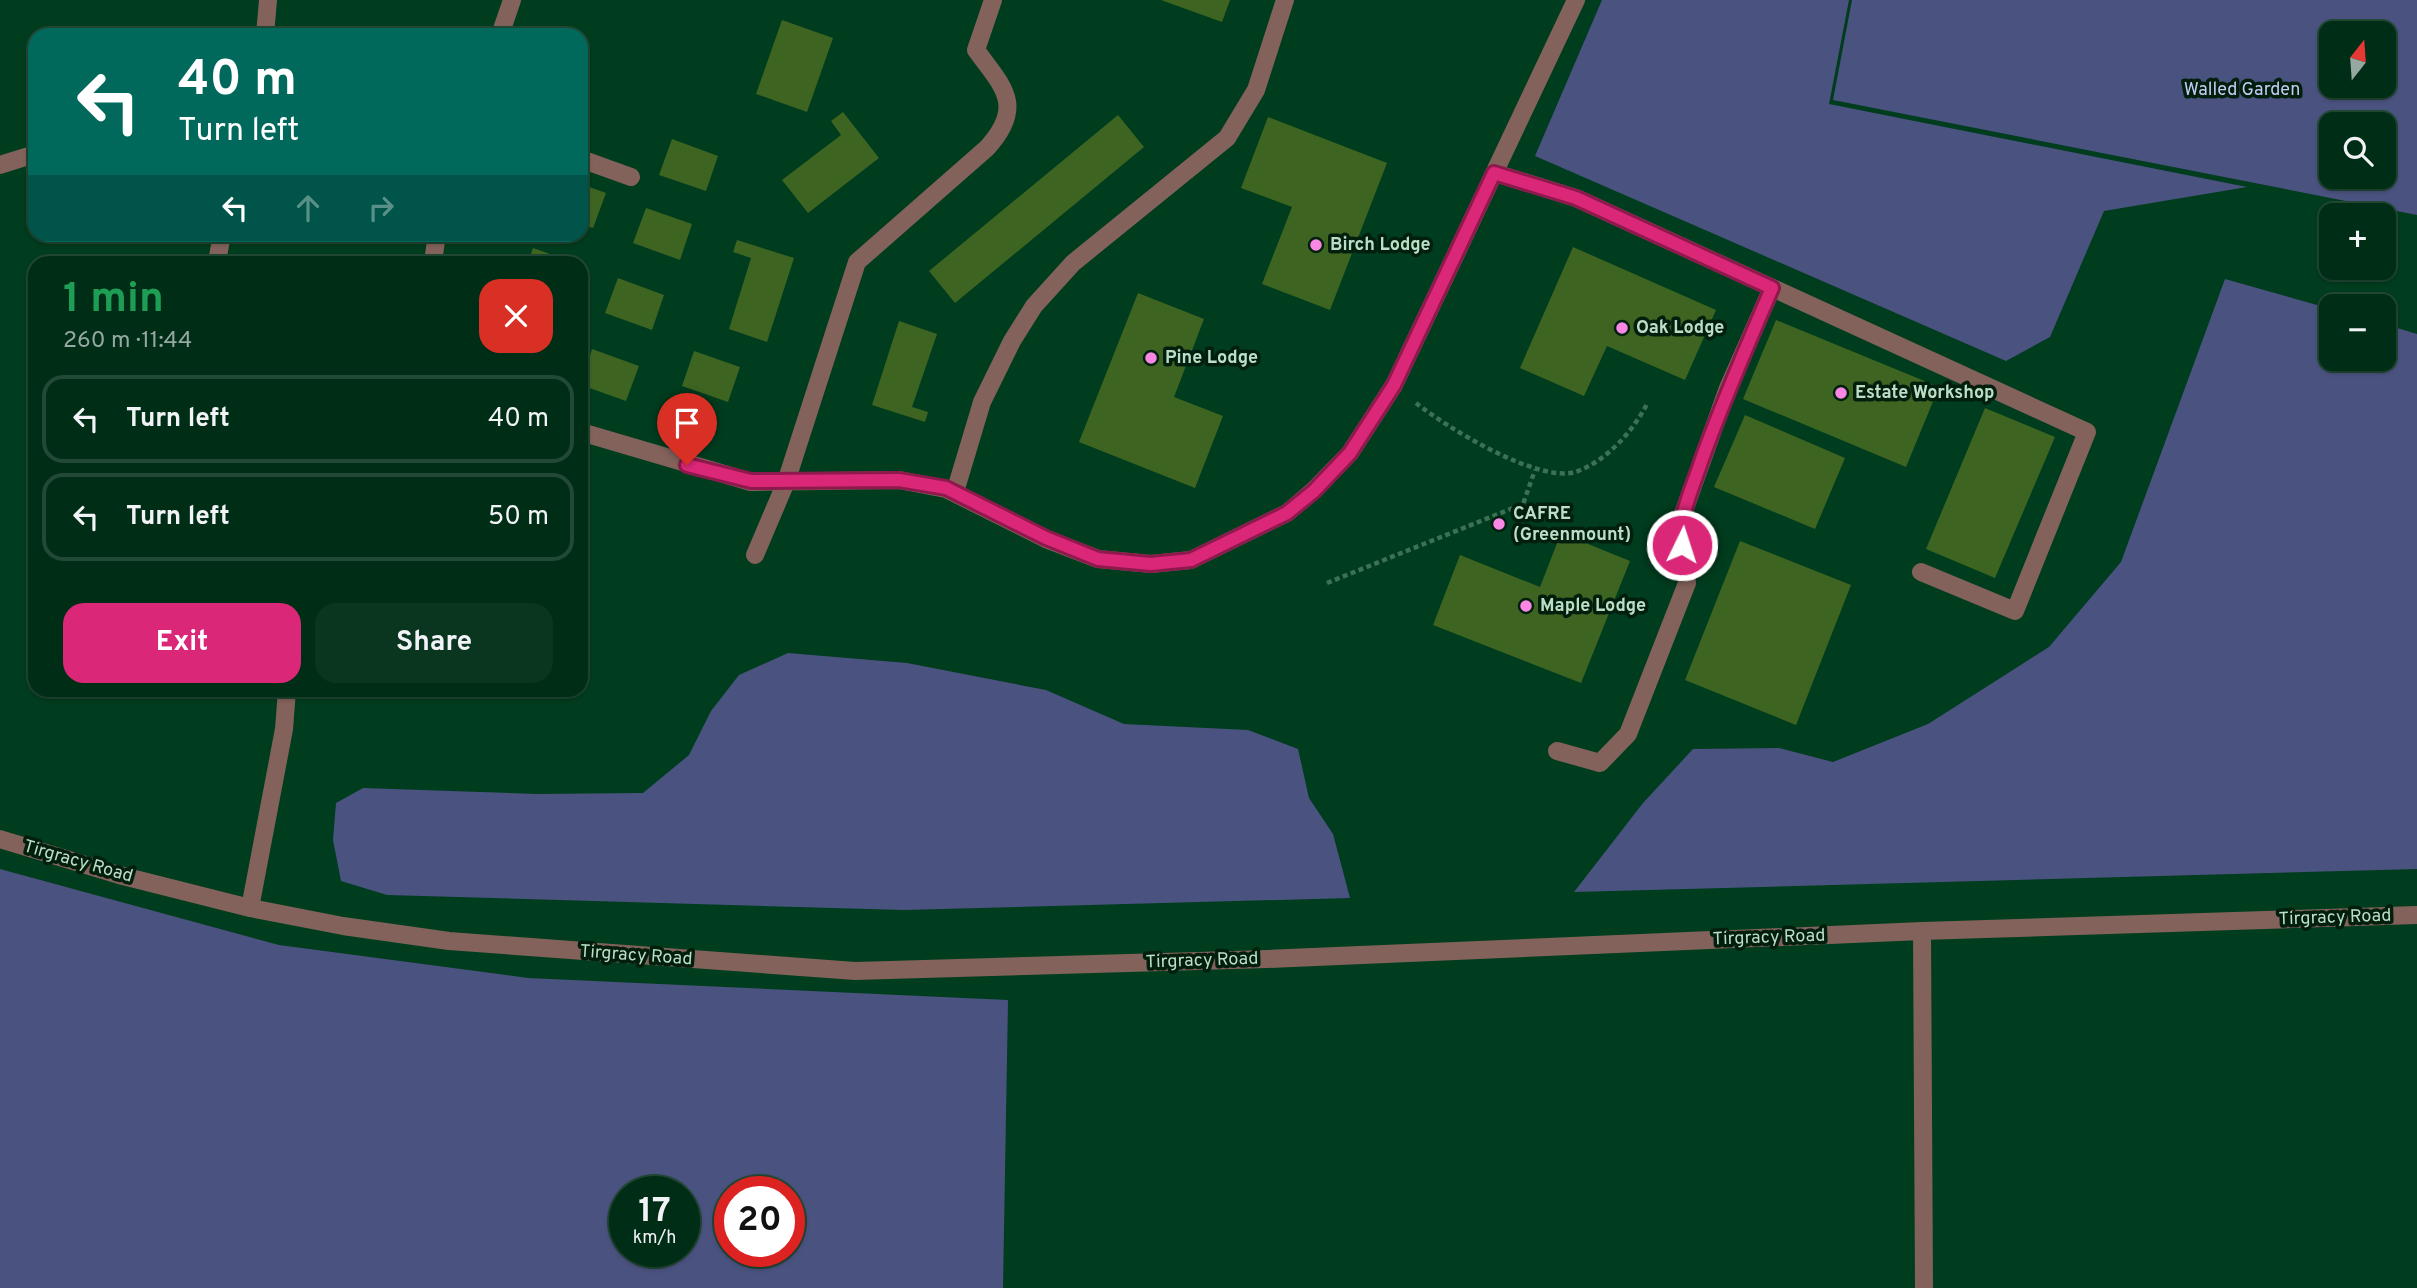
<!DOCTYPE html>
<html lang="en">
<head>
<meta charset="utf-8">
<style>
	body { margin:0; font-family:Overpass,sans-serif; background:#0a351f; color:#f1f3f6; height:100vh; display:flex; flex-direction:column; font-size:26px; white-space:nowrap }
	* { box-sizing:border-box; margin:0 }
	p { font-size:23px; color:#95a8a1 }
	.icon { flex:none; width:38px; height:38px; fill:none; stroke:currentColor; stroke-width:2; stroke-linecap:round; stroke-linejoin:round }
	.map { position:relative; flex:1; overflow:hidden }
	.panel { position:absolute; left:28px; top:256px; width:560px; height:441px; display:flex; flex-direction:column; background:#002d16; border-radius:21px; box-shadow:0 2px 5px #0004,0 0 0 2px #224935 }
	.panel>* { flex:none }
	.banner { position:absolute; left:28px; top:28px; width:560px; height:214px; border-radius:21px; box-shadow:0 2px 5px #0004,0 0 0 2px #224935; background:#00695c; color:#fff; overflow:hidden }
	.needle { width:46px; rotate:17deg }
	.buttons { position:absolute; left:2319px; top:21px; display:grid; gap:14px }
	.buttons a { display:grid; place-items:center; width:77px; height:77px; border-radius:14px; background:#002d16; box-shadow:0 2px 5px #0004,0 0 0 2px #224935; font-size:35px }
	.speed { position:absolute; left:609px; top:1176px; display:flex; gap:14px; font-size:35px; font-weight:700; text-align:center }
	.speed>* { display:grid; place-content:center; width:91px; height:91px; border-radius:50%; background:#002d16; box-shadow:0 2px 5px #0004,0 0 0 2px #224935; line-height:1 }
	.speed small { font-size:18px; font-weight:400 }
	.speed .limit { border:10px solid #d22; background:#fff; color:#111 }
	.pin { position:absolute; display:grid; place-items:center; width:60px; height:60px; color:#fff; margin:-72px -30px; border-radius:50% 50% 50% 0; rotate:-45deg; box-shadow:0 0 7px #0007 }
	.pin .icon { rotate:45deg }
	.me { position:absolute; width:77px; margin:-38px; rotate:4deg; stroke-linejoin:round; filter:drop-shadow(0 0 5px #0008) }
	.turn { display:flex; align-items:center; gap:24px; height:147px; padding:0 35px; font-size:32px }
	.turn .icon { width:91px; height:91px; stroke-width:2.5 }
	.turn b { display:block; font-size:49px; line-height:60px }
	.lanes { display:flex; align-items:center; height:66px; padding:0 35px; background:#0003; justify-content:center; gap:35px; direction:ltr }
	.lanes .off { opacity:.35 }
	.round { display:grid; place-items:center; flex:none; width:74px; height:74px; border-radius:21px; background:#0a351f }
	.headline { display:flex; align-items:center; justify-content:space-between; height:119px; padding:0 35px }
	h1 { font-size:42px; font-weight:700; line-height:52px; color:#1e9e55 }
	.action { display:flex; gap:14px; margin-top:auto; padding:14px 35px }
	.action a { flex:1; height:80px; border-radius:21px; background:#db2777; color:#fff; font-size:28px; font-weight:700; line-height:80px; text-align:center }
	.action a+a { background:#0a351f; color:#f1f3f6 }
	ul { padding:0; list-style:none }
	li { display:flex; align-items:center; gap:21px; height:88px; margin:0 14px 10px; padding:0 21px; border:4px solid #224935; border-radius:21px }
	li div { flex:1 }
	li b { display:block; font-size:26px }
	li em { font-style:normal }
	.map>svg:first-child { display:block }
	.green { fill:#4a527f; fill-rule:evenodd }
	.building { fill:#3d6521 }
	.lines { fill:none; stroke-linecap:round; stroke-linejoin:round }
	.path { stroke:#3d7155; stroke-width:4.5; stroke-dasharray:5 3.5; stroke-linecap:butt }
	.minor { stroke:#82625a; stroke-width:18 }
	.route-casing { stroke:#8e194d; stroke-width:18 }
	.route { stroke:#db2777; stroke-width:12 }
	.poi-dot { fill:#fb87e5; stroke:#021f0e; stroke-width:2.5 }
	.labels { text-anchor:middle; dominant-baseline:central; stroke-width:7; stroke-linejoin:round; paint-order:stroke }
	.park-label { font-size:18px; fill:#c4cdf4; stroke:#021f0e }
	.poi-label { font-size:18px; font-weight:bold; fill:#bcdec6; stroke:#021f0e; text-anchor:start }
	.street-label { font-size:18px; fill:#bcdec6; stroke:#021f0e }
</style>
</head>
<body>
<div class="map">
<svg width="2417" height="1288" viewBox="0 0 2417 1288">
	<rect width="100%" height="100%" fill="#003c1e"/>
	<g class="green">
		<path d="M1602,0H1849L1829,104L2247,187L2104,211L2050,337L2006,361L1535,156Z"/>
		<path d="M1852,0H2417V215L1833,100ZM2331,33H2384V86H2331ZM2331,124H2384V177H2331Z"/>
		<path d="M2225,279L2331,309V359H2384V324L2417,334V869L1574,892L1643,803L1693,749L1779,748L1833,762L1928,724L2049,647L2121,562Z"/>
		<path d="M788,653L907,663L1046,690L1124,724L1248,730L1298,749L1309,798L1333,834L1350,898L904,910L387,895L341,881L333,840L336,803L363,788L537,794L643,793L689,755L711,711L739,675Z"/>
		<path d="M0,869L279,945L528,978L1008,1000L1003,1288H0ZM625,1192H684V1251H625ZM730,1192H789V1251H730Z"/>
	</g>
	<g class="building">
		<path d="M1161,0H1230L1222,22Z"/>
		<path d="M782,20L833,38L807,112L756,94Z"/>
		<path d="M843,112L879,158L808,213L782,180L841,135L831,121Z"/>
		<path d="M1118,115L1144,147L955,303L929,271Z"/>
		<path d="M1268,117L1387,163L1330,310L1262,284L1292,207L1241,188Z"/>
		<path d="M672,139L718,156L706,191L659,175Z"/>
		<path d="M581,184L606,193L593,228L581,224Z"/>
		<path d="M646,208L692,224L680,260L633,243Z"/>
		<path d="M737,240L794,258L767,342L729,329L751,258L733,252Z"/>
		<path d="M1573,247L1716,310L1685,380L1607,346L1584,396L1520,368Z"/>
		<path d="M533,248L573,262H528Z"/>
		<path d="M618,278L664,295L652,330L605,313Z"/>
		<path d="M1138,293L1204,319L1174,397L1223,416L1195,488L1079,442Z"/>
		<path d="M1776,320L1939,387L1906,467L1743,399Z"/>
		<path d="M899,321L937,334L912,407L928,412L925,422L872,405Z"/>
		<path d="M592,349L639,366L626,401L581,385Z"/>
		<path d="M694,351L740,367L728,402L682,386Z"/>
		<path d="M1985,408L2055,437L1995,578L1926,549Z"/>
		<path d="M1745,415L1845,458L1815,529L1714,487Z"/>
		<path d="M1561,533L1630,561L1581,683L1433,625L1460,555L1540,587Z"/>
		<path d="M1740,541L1851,585L1796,725L1685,680Z"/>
	</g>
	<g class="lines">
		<g class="path">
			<path d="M1416,403C1446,427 1537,483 1575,472C1606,462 1633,431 1647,404"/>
			<path d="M1327,583L1523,504L1535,470"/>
		</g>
		<g class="minor">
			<path d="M265,35L268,0"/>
			<path d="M500,35L512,0"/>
			<path d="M581,159L631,177"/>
			<path d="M0,165L35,154"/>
			<path d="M1495,173L1576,198L2087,432L2015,611L1921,572"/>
			<path d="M217,262L222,234"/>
			<path d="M433,262L437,234"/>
			<path d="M581,432L751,482L899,480L946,489L1046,539L1098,559L1151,564L1191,560L1287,513L1314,490L1350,453L1394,385L1576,0"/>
			<path d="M955,492L982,402L1012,341L1034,306L1073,263L1227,138L1256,90L1285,0"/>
			<path d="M755,555L786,482L857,262L987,148C1026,105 1002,86 976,50L993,0"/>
			<path d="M1557,751L1600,763L1628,734L1687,583L1679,525L1728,388L1772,288"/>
			<path d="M0,839L119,875L250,908L343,926L449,941L855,971L1267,959L1922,931L2417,915"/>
			<path d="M250,908L284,729L287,690"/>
			<path d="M1922,931L1924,1288"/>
		</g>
	</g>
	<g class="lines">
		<g class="route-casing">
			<path id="route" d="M687,465L751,481L899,480L946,488L1046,538L1098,559L1151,564L1191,560L1287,513L1314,491L1350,453L1394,385L1494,173L1576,198L1772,288C1747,346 1722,403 1701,462C1692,490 1678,516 1682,545"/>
		</g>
		<use href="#route" class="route"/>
	</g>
	<g class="poi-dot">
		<circle cx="1316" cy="245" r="7"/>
		<circle cx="1622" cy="328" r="7"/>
		<circle cx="1151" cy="358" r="7"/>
		<circle cx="1841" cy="393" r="7"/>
		<circle cx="1499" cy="524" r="7"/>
		<circle cx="1526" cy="606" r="7"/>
	</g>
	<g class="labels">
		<g class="park-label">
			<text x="2242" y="90">Walled Garden</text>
		</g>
		<g class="poi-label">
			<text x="1330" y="245">Birch Lodge</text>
			<text x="1636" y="328">Oak Lodge</text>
			<text x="1165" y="358">Pine Lodge</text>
			<text x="1855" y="393">Estate Workshop</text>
			<text x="1513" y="514">CAFRE<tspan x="1513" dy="21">(Greenmount)</tspan></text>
			<text x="1540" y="606">Maple Lodge</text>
		</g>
		<g class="street-label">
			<text transform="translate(78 862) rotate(16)">Tirgracy Road</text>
			<text transform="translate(2335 918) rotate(-2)">Tirgracy Road</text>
			<text transform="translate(1769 938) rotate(-2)">Tirgracy Road</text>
			<text transform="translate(636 956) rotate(4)">Tirgracy Road</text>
			<text transform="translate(1202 961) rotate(-2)">Tirgracy Road</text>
		</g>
	</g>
</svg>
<div class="buttons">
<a><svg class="needle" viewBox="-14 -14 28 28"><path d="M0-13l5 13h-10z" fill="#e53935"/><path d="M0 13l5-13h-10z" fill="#95a8a1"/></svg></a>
<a><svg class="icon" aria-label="search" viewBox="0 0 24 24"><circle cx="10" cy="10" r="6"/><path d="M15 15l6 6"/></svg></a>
<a>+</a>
<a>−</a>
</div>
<div class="speed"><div>17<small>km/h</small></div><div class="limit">20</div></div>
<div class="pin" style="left:687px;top:465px;background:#d93025"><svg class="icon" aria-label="arrive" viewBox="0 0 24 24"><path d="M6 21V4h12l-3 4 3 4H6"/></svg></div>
<svg class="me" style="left:1682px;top:545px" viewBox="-20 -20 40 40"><circle r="17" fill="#db2777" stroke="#fff" stroke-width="3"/><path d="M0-11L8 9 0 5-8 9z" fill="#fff"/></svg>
<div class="banner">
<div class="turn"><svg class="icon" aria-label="left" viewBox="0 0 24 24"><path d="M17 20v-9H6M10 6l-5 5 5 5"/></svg><div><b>40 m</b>Turn left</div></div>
<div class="lanes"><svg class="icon" aria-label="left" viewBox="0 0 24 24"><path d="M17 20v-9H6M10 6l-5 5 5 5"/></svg><svg class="icon off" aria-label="ahead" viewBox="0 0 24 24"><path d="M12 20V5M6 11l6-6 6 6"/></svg><svg class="icon off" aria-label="right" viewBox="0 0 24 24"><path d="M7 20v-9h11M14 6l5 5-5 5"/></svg></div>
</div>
<section class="panel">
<div class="headline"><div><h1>1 min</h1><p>260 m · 11:44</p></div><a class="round" style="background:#d93025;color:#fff"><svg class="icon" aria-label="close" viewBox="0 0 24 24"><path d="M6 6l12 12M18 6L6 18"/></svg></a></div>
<ul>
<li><svg class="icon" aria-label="left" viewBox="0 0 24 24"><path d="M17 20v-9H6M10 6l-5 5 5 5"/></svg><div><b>Turn left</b></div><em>40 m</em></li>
<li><svg class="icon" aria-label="left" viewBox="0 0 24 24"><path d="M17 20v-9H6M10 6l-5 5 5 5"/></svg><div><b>Turn left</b></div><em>50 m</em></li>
</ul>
<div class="action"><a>Exit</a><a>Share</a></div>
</section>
</div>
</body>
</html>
